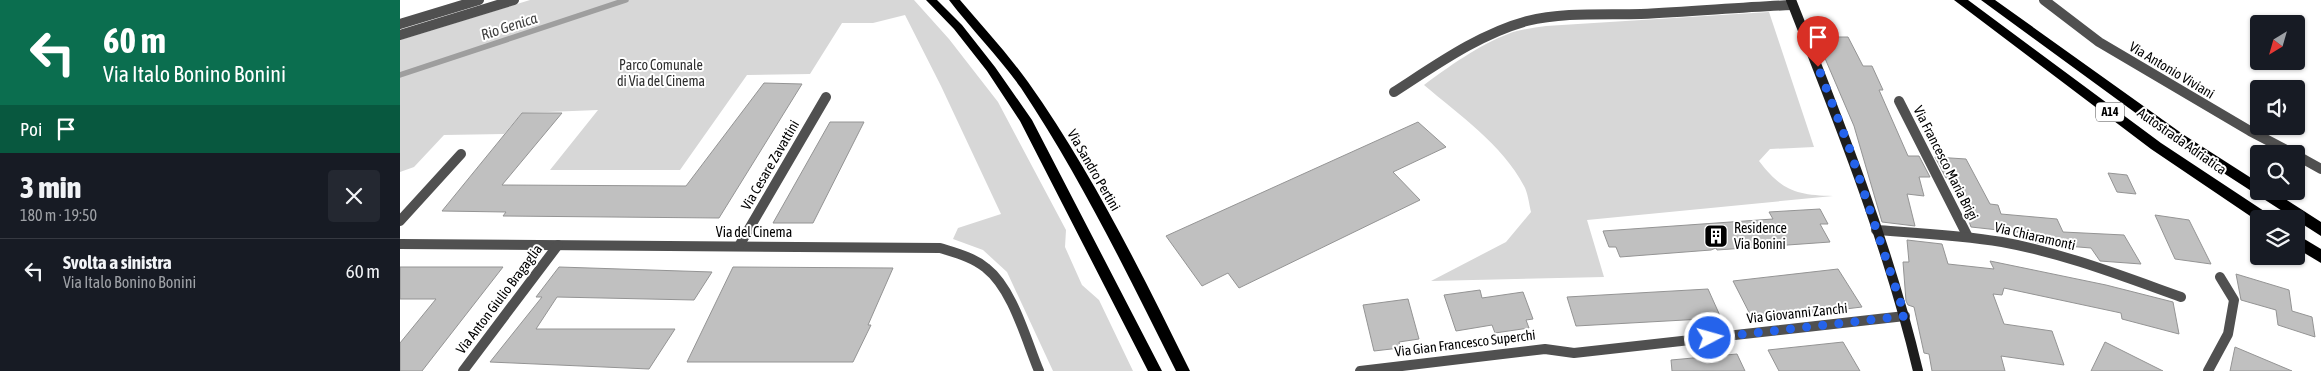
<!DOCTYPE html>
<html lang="it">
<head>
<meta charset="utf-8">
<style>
	body { margin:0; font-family:"Asap Condensed",sans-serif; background:#242831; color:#f1f3f6; height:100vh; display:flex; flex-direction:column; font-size:19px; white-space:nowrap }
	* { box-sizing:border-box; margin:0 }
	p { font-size:16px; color:#9ea1a6 }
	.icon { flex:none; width:28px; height:28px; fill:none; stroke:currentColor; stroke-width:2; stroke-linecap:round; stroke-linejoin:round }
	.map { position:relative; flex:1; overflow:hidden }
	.sheet { display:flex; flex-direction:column; background:#171b24; width:400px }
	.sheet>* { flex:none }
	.banner { background:#0b6e4f; color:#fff; overflow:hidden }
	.needle { width:32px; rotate:217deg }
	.tools { position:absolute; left:1850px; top:15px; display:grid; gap:10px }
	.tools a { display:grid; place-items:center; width:55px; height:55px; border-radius:5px; background:#171b24; box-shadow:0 1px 4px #0004; font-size:25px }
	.pin { position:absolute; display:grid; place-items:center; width:42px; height:42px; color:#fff; margin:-51px -21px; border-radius:50% 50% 50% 0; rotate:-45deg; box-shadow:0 0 5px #0007 }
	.pin .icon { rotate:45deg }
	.me { position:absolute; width:55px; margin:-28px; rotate:84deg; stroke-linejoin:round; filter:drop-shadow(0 0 4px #0008) }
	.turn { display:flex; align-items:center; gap:18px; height:105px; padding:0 20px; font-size:22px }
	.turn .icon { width:65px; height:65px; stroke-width:2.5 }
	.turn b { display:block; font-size:35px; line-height:42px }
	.then { display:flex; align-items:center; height:48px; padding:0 20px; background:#0003; gap:10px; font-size:19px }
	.round { display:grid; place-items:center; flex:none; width:52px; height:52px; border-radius:5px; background:#242831 }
	.summary { display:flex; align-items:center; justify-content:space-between; height:85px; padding:0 20px }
	h1 { font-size:30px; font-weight:800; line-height:38px }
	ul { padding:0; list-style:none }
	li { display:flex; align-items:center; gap:15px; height:65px; padding:0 20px; border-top:1px solid #363941 }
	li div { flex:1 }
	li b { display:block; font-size:19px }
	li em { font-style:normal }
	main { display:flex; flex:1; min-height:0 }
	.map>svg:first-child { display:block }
	.green { fill:#d7d7d7 }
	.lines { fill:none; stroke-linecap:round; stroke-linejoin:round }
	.stream { stroke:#9e9e9e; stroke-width:5.5 }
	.building { fill:#c0c0c0; stroke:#949494 }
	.minor { stroke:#505050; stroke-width:10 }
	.tertiary { stroke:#505050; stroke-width:10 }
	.secondary { stroke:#1d1d1d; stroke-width:10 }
	.primary { fill:#000; fill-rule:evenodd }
	.motorway { fill:#000; fill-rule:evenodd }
	.route { stroke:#2563eb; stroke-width:9; stroke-dasharray:0 16.2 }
	.labels { text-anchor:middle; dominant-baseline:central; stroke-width:4; stroke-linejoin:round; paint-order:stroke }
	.shield { fill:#fff; stroke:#4c4c4c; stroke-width:1 }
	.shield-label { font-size:12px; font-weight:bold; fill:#000 }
	.park-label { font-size:14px; fill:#2e2e2e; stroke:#fff }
	.street-label { font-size:14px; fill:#000; stroke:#fff }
	.poi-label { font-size:14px; fill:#000; stroke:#fff; text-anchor:start }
	.water-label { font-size:15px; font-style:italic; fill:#3f3f3f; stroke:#fff }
</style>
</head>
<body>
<main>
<section class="sheet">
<div class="banner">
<div class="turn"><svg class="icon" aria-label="left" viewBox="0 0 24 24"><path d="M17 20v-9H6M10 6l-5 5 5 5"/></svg><div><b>60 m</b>Via Italo Bonino Bonini</div></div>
<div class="then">Poi<svg class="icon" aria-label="arrive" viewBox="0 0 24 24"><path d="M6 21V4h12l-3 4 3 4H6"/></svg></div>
</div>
<div class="summary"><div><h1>3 min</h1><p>180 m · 19:50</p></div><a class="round"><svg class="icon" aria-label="close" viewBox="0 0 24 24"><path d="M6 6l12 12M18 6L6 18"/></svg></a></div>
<ul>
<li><svg class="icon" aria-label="left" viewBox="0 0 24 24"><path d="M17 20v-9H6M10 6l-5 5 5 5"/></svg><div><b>Svolta a sinistra</b><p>Via Italo Bonino Bonini</p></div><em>60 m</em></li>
</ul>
</section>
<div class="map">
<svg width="1921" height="371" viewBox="0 0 1921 371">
	<rect width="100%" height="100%" fill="#fff"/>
	<g class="green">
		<path d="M130,0H514L549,39L598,102L666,230L665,247L682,285L699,300L733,371H653L607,272L583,250L553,239L558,228L601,214L541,86L505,15L473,23H442L410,74L347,75L280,170H150L198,110L122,113L104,134L44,135L14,167L0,172V40Z"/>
		<path d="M1369,12L1414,147L1370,149L1359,161C1382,191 1396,195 1433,196L1187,220L1204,277L1031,281L1106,242L1131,212C1129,204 1128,193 1124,186C1102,144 1059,115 1024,85C1048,67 1079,45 1108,34C1120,29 1134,28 1146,26Z"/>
	</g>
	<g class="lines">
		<path class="stream" d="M0,75L226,0"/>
	</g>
	<g class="building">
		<path d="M1413,37H1448L1463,66H1472L1483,90H1479L1508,156H1519L1530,177H1519L1524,196L1507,194L1515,226L1482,222L1454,126L1424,56Z"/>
		<path d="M364,83L402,84L319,218L103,216L106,212L42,211L122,113H162L102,185L286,186Z"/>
		<path d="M430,122H464L413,223H373Z"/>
		<path d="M1018,122L1046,147L993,172L1020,200L839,288L828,273L802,286L766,236Z"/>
		<path d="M1535,157L1566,159L1590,204L1598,205L1601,214L1657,219L1663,232L1724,235L1741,264L1700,261L1691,248L1642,244L1630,241L1626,233L1571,227L1554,178H1546Z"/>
		<path d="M1708,173L1727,175L1736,194L1717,192Z"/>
		<path d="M1420,209L1428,224H1420L1430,242L1317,250L1316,248L1311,250L1220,257L1216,247H1209L1203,231L1373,219L1369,212Z"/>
		<path d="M1755,215L1789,220L1811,264L1775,259Z"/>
		<path d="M1507,240L1542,244L1548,264L1594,269L1590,261L1706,285L1773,302L1779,334L1722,319L1721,313L1604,288L1602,295L1593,294L1604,324L1652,331L1664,365L1601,356L1605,371H1532L1529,354L1524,353L1514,307L1508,305L1506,301L1503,262H1509Z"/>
		<path d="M0,267H103L22,371H0V343L36,299H0Z"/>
		<path d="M159,267L312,272L294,300L157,297L136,329H275L249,369L90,362L142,297H136Z"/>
		<path d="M333,267L493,268L468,325H471L453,362H287Z"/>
		<path d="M1438,269L1462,307L1353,320L1333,281Z"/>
		<path d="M1836,274L1889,290L1892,311L1912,317L1915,337L1878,325L1876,310L1841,300Z"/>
		<path d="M1308,289L1321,318L1176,326L1167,297Z"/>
		<path d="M1080,290L1082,298L1123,292L1133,319L1126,320L1129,328L1095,333L1092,325L1056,331L1044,295Z"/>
		<path d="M1008,299L1019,339L999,342L1000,348L974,351L963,305Z"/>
		<path d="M1443,342L1460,371H1379L1368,350Z"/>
		<path d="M1705,342L1763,371H1691Z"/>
		<path d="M1835,347L1892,371H1830Z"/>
		<path d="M1337,354L1345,371H1272L1271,360Z"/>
	</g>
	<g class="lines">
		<g class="minor">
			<path d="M1644,0L1699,42L1850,131L1894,154"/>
			<path d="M994,92C1036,65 1079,34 1127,21C1164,12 1203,15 1241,14C1291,12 1341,7 1392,5"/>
			<path d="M1499,101L1568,237"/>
			<path d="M1896,155L1921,169"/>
			<path d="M0,221L61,154"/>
			<path d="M1476,230C1518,233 1560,235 1602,242C1663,253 1722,276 1781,297"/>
			<path d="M0,244L540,248C556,253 573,257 586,268C613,289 626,340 639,371"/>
			<path d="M339,246L426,97"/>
			<path d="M63,371L158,245"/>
			<path d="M960,371L1145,349L1174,353L1505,316"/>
			<path d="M1808,371L1828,334L1834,300L1820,277"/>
		</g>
		<g class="tertiary">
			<path d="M0,24L79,0"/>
			<path d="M0,35L114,0"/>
		</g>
		<path class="secondary" d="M1391,0C1439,122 1488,244 1518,371"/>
		<g class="primary">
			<path d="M526,0H537L562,25L595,67L632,120L762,371H748L620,121L587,71L554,29Z"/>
			<path d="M549,0H560C583,27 607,53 628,82C692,172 741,272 790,371H776C728,275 681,178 621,88C599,57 572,30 549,0Z"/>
		</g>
		<g class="motorway">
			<path d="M1554,0H1568L1761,143L1870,215L1873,219H1859V222L1751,149Z"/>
			<path d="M1581,0H1595L1784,135L1859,183V191H1873L1921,222V236L1774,141Z"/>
			<path d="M1896,234L1921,249V263L1896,248Z"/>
		</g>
	</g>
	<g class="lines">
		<path class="route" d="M1310,338L1505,316L1449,147L1418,67"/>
	</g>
	<defs>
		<g id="building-square" transform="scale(1.25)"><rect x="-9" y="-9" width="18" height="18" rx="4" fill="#000" stroke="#fff"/><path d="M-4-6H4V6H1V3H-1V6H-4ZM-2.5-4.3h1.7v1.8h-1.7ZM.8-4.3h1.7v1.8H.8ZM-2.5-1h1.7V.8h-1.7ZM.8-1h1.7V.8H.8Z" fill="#fff"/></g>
	</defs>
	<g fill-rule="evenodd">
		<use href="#building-square" x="1316" y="236"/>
	</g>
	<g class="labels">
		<rect class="shield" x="1696" y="102.5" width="28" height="19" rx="4"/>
		<g class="shield-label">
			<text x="1710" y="112">A14</text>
		</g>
		<g class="park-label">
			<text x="261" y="65">Parco Comunale<tspan x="261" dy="16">di Via del Cinema</tspan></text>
		</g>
		<g class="street-label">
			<text transform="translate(1772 70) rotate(31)">Via Antonio Viviani</text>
			<text transform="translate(1782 141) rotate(35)">Autostrada Adriatica</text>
			<text transform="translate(1546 163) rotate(63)">Via Francesco Maria Brigi</text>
			<text transform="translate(370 165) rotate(-60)">Via Cesare Zavattini</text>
			<text transform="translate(694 170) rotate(60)">Via Sandro Pertini</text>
			<text x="354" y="232">Via del Cinema</text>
			<text transform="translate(1635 236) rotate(13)">Via Chiaramonti</text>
			<text transform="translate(99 299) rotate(-53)">Via Anton Giulio Bragaglia</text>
			<text transform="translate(1397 313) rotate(-6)">Via Giovanni Zanchi</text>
			<text transform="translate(1065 343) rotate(-7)">Via Gian Francesco Superchi</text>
		</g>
		<g class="poi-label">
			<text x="1334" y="228">Residence<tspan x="1334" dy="16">Via Bonini</tspan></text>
		</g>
		<g class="water-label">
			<text transform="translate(109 26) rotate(-18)">Rio Genica</text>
		</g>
	</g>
</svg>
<div class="tools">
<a><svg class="needle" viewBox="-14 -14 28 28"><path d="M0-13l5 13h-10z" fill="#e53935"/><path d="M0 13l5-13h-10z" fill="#9ea1a6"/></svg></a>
<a><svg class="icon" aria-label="sound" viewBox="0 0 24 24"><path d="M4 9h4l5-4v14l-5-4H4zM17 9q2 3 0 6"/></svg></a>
<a><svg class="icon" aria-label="search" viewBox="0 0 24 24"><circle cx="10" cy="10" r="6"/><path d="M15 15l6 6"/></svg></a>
<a><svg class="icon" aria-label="layers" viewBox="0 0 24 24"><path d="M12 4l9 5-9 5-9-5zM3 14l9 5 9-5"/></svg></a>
</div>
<div class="pin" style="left:1418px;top:67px;background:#d93025"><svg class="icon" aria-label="arrive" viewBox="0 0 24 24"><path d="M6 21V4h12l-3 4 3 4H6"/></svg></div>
<svg class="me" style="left:1310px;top:338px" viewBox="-20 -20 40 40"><circle r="17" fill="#2563eb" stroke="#fff" stroke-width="3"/><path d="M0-11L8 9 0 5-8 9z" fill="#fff"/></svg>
</div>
</main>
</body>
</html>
